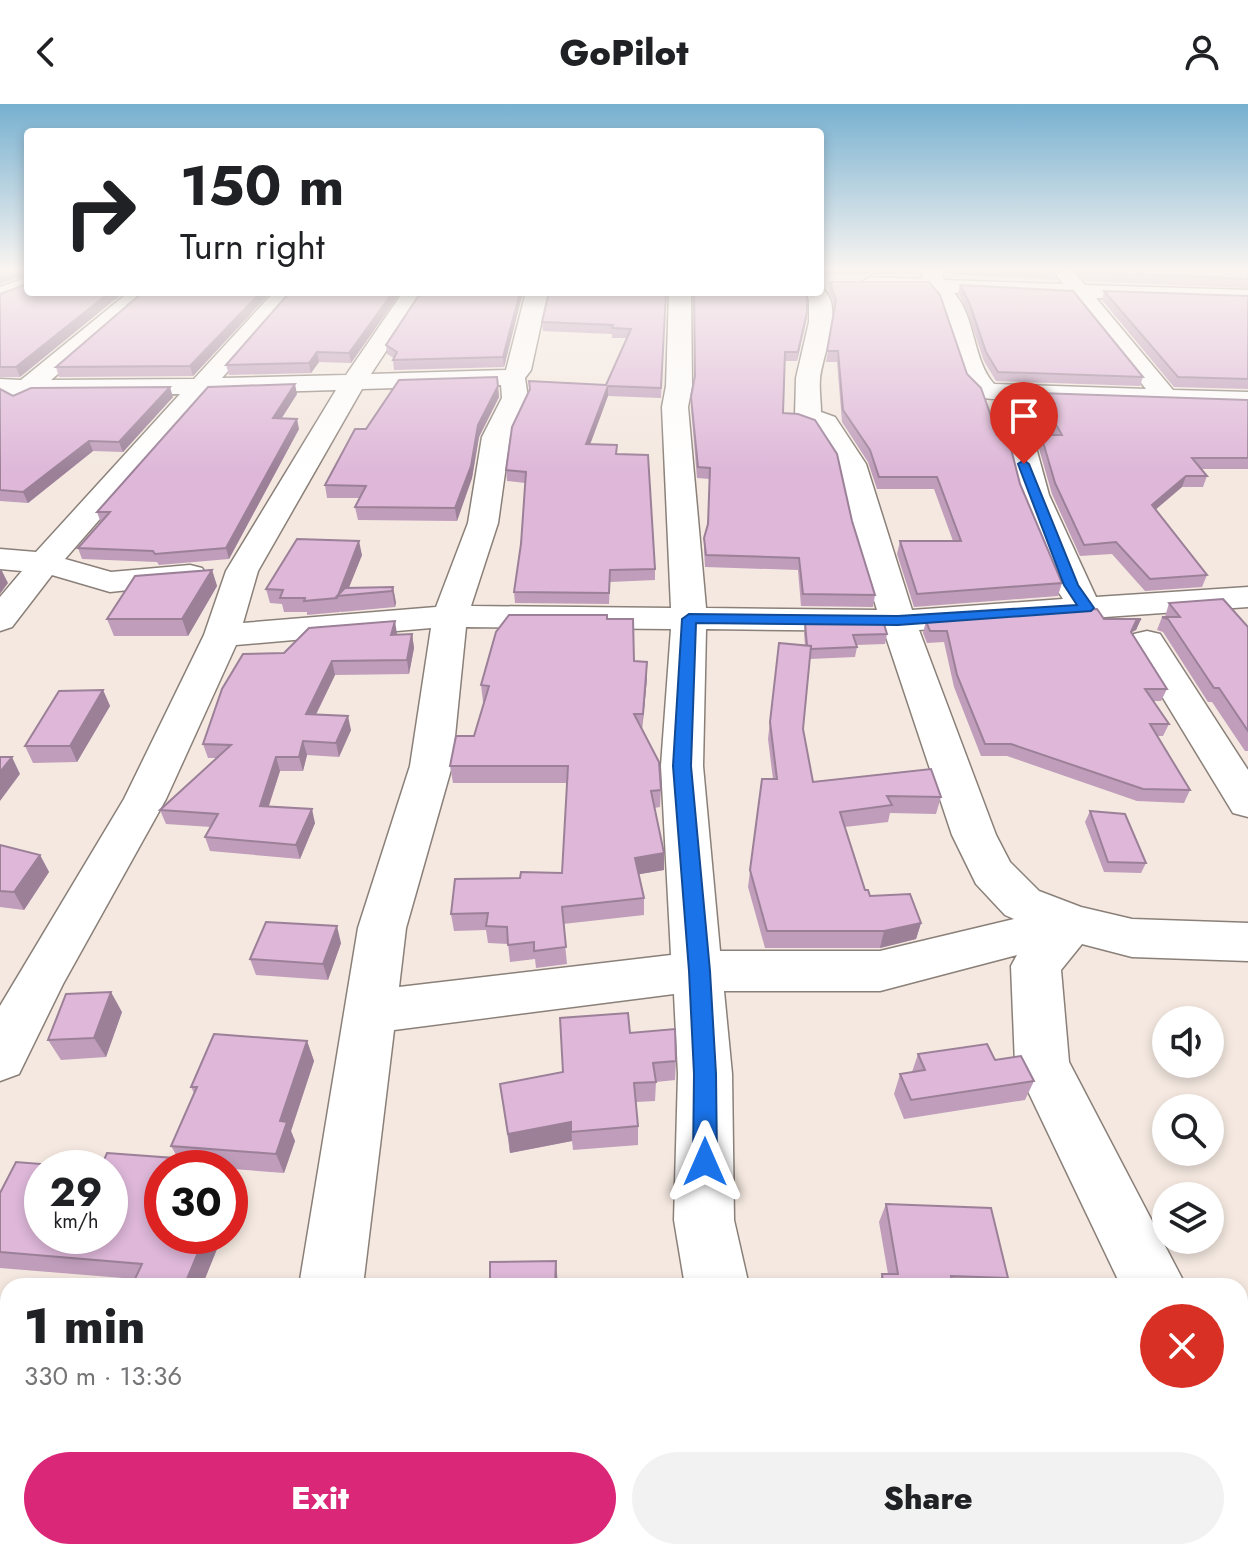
<!DOCTYPE html>
<html lang="en">
<head>
<meta charset="utf-8">
<style>
	body { margin:0; font-family:Jost,sans-serif; background:#f2f2f2; color:#202124; height:100vh; display:flex; flex-direction:column; font-size:30px; white-space:nowrap }
	* { box-sizing:border-box; margin:0 }
	p { font-size:26px; color:#757577 }
	.icon { flex:none; width:44px; height:44px; fill:none; stroke:currentColor; stroke-width:2; stroke-linecap:round; stroke-linejoin:round }
	.map { position:relative; flex:1; overflow:hidden }
	.drawer { position:absolute; left:0px; top:1174px; width:1248px; height:282px; display:flex; flex-direction:column; background:#fff; border-radius:24px 24px 0 0; box-shadow:0 4px 12px #0003 }
	.drawer>* { flex:none }
	.top-card { position:absolute; left:24px; top:24px; width:800px; height:168px; border-radius:8px; box-shadow:0 4px 12px #0003; background:#fff; color:#202124; overflow:hidden }
	.controls { position:absolute; left:1152px; top:902px; display:grid; gap:16px }
	.controls a { display:grid; place-items:center; width:72px; height:72px; border-radius:50%; background:#fff; box-shadow:0 4px 12px #0003; font-size:40px }
	.speed { position:absolute; left:24px; top:1046px; display:flex; gap:16px; font-size:40px; font-weight:700; text-align:center }
	.speed>* { display:grid; place-content:center; width:104px; height:104px; border-radius:50%; background:#fff; box-shadow:0 4px 12px #0003; line-height:1 }
	.speed small { font-size:20px; font-weight:400 }
	.speed .limit { border:12px solid #d22; background:#fff; color:#111 }
	.pin { position:absolute; display:grid; place-items:center; width:68px; height:68px; color:#fff; margin:-82px -34px; border-radius:50% 50% 50% 0; rotate:-45deg; box-shadow:0 0 8px #0007 }
	.pin .icon { rotate:45deg }
	.me { position:absolute; width:88px; margin:-44px; rotate:0deg; stroke-linejoin:round; filter:drop-shadow(0 0 6px #0008) }
	.turn { display:flex; align-items:center; gap:28px; height:168px; padding:0 24px; font-size:36px }
	.turn .icon { width:104px; height:104px; stroke-width:2.5 }
	.turn b { display:block; font-size:56px; line-height:68px }
	.round { display:grid; place-items:center; flex:none; width:84px; height:84px; border-radius:42px; background:#f2f2f2 }
	.overview { display:flex; align-items:center; justify-content:space-between; height:136px; padding:0 24px }
	h1 { font-size:48px; font-weight:800; line-height:60px }
	.button { display:flex; gap:16px; margin-top:auto; padding:16px 24px }
	.button a { flex:1; height:92px; border-radius:48px; background:#db2777; color:#fff; font-size:32px; font-weight:800; line-height:92px; text-align:center }
	.button a+a { background:#f2f2f2; color:#202124 }
	header { display:flex; justify-content:space-between; align-items:center; height:104px; padding:0 24px; background:#fff; font-size:36px; font-weight:800 }
	.map>svg:first-child { display:block }
	.lines { fill:none; stroke-linecap:round; stroke-linejoin:round }
	.minor-casing { stroke:#8a8079; stroke-width:3 }
	.minor { fill:#fff; fill-rule:evenodd }
	.wall { fill:#bf9dbb }
	.shaded-wall { fill:#9b8098 }
	.building { fill:#deb7d9; stroke:#9b8098; stroke-width:2; fill-rule:evenodd }
	.route { fill:#1a73e8; stroke:#114b97; stroke-width:2 }
</style>
</head>
<body>
<header><svg class="icon" aria-label="back" viewBox="0 0 24 24"><path d="M15 5l-7 7 7 7"/></svg>GoPilot<svg class="icon" aria-label="person" viewBox="0 0 24 24"><circle cx="12" cy="8" r="4"/><path d="M4 21q1-7 8-7t8 7"/></svg></header>
<div class="map">
<svg width="1248" height="1455" viewBox="0 0 1248 1455">
	<rect width="100%" height="100%" fill="#f4e8e0"/>
	<g class="lines">
		<g class="minor-casing">
			<g id="minor">
				<path d="M920,164H940L944,176L1063,180L1056,171L1066,165L1073,167L1085,181L1248,186V198L1230,199L1096,194L1173,286L1248,288V304L1023,296L1049,391L1096,493L1248,483V503L919,526L996,731L1010,758L1039,787L1081,803L1132,815L1248,819V857L1132,853L1082,840L1061,866L1069,958L1186,1182H1121L1015,960L1011,862L1017,851L880,887H724L732,970L734,1116L749,1182H685L674,1116L678,970L674,890L394,926L363,1182H299L358,824L410,662L431,524L236,541L166,695L63,880L19,970L0,977V902L124,695L204,531L226,467L336,286L209,290L65,455L111,468L190,461L202,464L207,471L202,478L110,488L52,471L12,523L0,527V493L22,467L0,465V445L36,448L180,290L34,291L18,299L0,291V275L21,276L129,188H153L51,276L194,275L274,188H297L222,274L346,271L403,188H425L371,270L506,266L526,188H548L531,266L525,274L528,294L510,333L498,419L471,502L671,504L662,303L666,282L669,188H691L692,282L688,303L706,504L877,506L853,427L838,360L816,324L799,318L795,312L796,274L809,218V196L805,188H820V183C847,200 822,250 820,275C819,286 821,297 821,308L835,313L866,360L912,506L1063,495L1054,481L1036,427L1019,391L997,295C991,295 983,295 978,292C955,280 950,210 931,188L870,185L860,179L870,173L923,175ZM954,189L1073,193L1146,285L994,280C972,255 976,213 954,189ZM501,281L502,294L482,333L468,419L436,503L243,519L258,467L362,285ZM466,523L671,525L661,662L671,851L399,883L406,824L452,662ZM706,525L884,527L952,731L976,780L1005,811L1014,815L880,847H720L703,662Z"/>
				<path d="M28,173V187L0,197V183Z"/>
				<path d="M1147,527L1160,530L1248,666V713L1233,709L1129,538L1134,530Z"/>
				<path d="M1240,1283L1248,1287V1365L1240,1361Z"/>
				<path d="M214,1448H289L286,1455H212Z"/>
				<rect x="708" y="1448" width="74" height="7"/>
			</g>
		</g>
		<use href="#minor" class="minor"/>
	</g>
	<g class="wall">
		<path d="M0,164H28V188H124L20,273H0V190L27,180L28,171L0,180Z"/>
		<path d="M820,164H920L919,170L820,171Z"/>
		<path d="M942,164H1062L1058,167L1056,176L945,170Z"/>
		<path d="M1073,164H1248V184L1085,177Z"/>
		<path d="M830,178L967,270L997,329L1062,479L1058,492L914,503L897,450L900,437H953L934,385H877L868,358L842,318L837,258H826L835,206L829,188Z"/>
		<path d="M960,181L1143,273L1140,282L996,277L984,257L967,207L958,189Z"/>
		<path d="M1104,187L1248,192V285L1174,283L1102,196Z"/>
		<path d="M143,188H271L193,272L59,273L56,263Z"/>
		<path d="M290,188H401L351,259L319,258L311,269L229,271L226,261Z"/>
		<path d="M421,188H523L504,263L394,266L393,256L394,254L387,250L386,241Z"/>
		<path d="M666,188L661,294L608,292L590,341H617V350L655,465V476L610,478L609,500L515,499L514,488L521,440L525,379L507,377L506,366L606,281L627,234H612V230L543,227L542,218Z"/>
		<path d="M807,208L797,257H784L783,309L852,417L875,491L873,503L801,502L798,466L705,463L704,445V434L708,421L710,375L697,374L691,303L695,275Z"/>
		<path d="M497,273L499,293L479,333L472,374L457,417L358,416L355,403L360,394H327L325,381L366,325Z"/>
		<path d="M0,285L13,292L173,293L123,348L93,347L28,399L0,397Z"/>
		<path d="M1038,289L1248,296V365H1201L1207,372L1203,383H1182L1155,406L1207,471L1202,483L1145,487L1112,450L1080,452L1052,390L1038,341L1041,331H1053L1036,299Z"/>
		<path d="M297,290L282,314L299,325L229,455L159,461L157,458L82,455L78,444L101,419L97,408Z"/>
		<path d="M362,451L349,483H393L396,499L395,503L341,508L340,507V508L307,511V508H284L282,500L270,499L266,485Z"/>
		<path d="M212,466L217,482L188,532H114L107,515Z"/>
		<path d="M1169,499L1248,523V647H1245L1212,598H1208L1163,528L1157,526L1162,513H1165Z"/>
		<path d="M607,515L634,557L647,574L642,626L661,686L660,703L654,704L664,766L639,770L644,794V811L563,820L567,860L536,864L535,855L510,858L508,840L488,839L486,826L454,827L451,810L520,774L562,769L567,679H453L450,662L474,632L484,598H483L481,581Z"/>
		<path d="M1141,515L1136,526L1131,529L1167,585L1161,597H1153L1169,620L1163,632H1157L1190,686L1184,699L1137,697L1007,652H981L954,583L944,538L927,539L923,529L926,517Z"/>
		<path d="M805,519L887,530L885,540L856,541L857,543L855,553L810,555L803,625L813,678L941,693L936,710L890,709L888,718L845,723L865,786L870,792L921,819L916,835L880,844H765L748,783L762,675H773L768,635L779,539L805,541L804,529Z"/>
		<path d="M412,530L414,544L409,570L335,571L316,611L351,626L339,653L307,651L303,667H280L269,702L315,719L300,755L210,747L205,733L211,723L166,720L160,706L217,654H208L203,640L284,549L397,531Z"/>
		<path d="M103,586L110,602L77,658L33,659L25,642Z"/>
		<path d="M1090,707L1146,759L1141,769L1104,768L1085,718Z"/>
		<path d="M0,741L40,751L49,768L24,806L0,803Z"/>
		<path d="M341,839L328,876L256,871L250,855Z"/>
		<path d="M122,908L106,953L61,956L48,936Z"/>
		<path d="M630,929L676,957L675,976L656,978L655,997L636,998L638,1022V1041L573,1046L572,1037L510,1049L500,980L563,968Z"/>
		<path d="M307,937L314,957L291,1027L295,1037L284,1069L182,1061L171,1042L194,989L191,983Z"/>
		<path d="M918,950L995,956L1034,977L1025,996L904,1015L894,990L900,970L912,968Z"/>
		<path d="M174,1054L179,1064H162V1132L219,1140L202,1182H138L134,1177L135,1175L0,1164V1089L53,1061L104,1056Z"/>
		<path d="M886,1100L1008,1174L1003,1182H878L882,1170H888L879,1118Z"/>
		<path d="M0,1303L8,1304V1405L0,1404Z"/>
		<path d="M877,1448H1165L1167,1455H924V1450Z"/>
	</g>
	<g class="shaded-wall">
		<path d="M16,164H25L27,170L0,180V170Z"/>
		<path d="M110,188H124L20,273L16,263Z"/>
		<path d="M261,188H271L193,272L190,262Z"/>
		<path d="M393,188H401L351,259L349,249Z"/>
		<path d="M520,188H523L504,263L503,253Z"/>
		<path d="M807,208L806,218L797,257L798,248Z"/>
		<path d="M317,248L319,258L311,269L309,259Z"/>
		<path d="M295,280L297,290L275,324L273,314Z"/>
		<path d="M498,282L499,293L479,333L472,374L457,417L455,404L478,321Z"/>
		<path d="M608,282V292L586,351V340Z"/>
		<path d="M170,283L173,293L123,348L119,338Z"/>
		<path d="M297,315L299,325L229,455L226,444Z"/>
		<path d="M89,337L93,347L28,399L23,388Z"/>
		<path d="M1186,372L1182,383L1148,412L1152,401Z"/>
		<path d="M359,437L362,451L346,491L338,492Z"/>
		<path d="M1,465L8,479L0,490V467Z"/>
		<path d="M212,466L217,482L188,532L182,515Z"/>
		<path d="M393,483L396,499L395,503L392,487Z"/>
		<path d="M1141,515L1136,526L1131,528L1126,540L1136,517Z"/>
		<path d="M395,517L397,530L393,544L391,531Z"/>
		<path d="M412,530L414,544L409,570L407,556Z"/>
		<path d="M332,557L335,571L309,624L306,610Z"/>
		<path d="M647,558V574L642,627L643,610Z"/>
		<path d="M103,586L110,602L77,658L70,642Z"/>
		<path d="M348,612L351,626L339,653L336,639Z"/>
		<path d="M303,637L307,651L303,667L299,653Z"/>
		<path d="M12,653L20,670L0,697V668Z"/>
		<path d="M276,653L280,667L264,716L260,702Z"/>
		<path d="M312,705L315,719L300,755L296,741Z"/>
		<path d="M664,749V766L635,771V754Z"/>
		<path d="M40,751L49,768L24,806L14,788Z"/>
		<path d="M921,819L916,835L880,844L884,827Z"/>
		<path d="M337,822L341,839L328,876L323,860Z"/>
		<path d="M111,888L122,908L106,953L94,934Z"/>
		<path d="M307,937L314,957L291,1027L295,1037L284,1069L276,1050L280,1017Z"/>
		<path d="M571,1018L572,1037L510,1049L508,1030Z"/>
		<path d="M174,1054L179,1064H170Z"/>
		<path d="M162,1084V1130L150,1115Z"/>
		<path d="M205,1132H215L219,1140L202,1182H184Z"/>
		<path d="M556,1157L558,1182H555Z"/>
		<path d="M8,1382V1398L3,1394Z"/>
		<path d="M160,1448H176L177,1449L176,1455H157Z"/>
		<path d="M534,1448H538V1455H533Z"/>
	</g>
	<g class="building">
		<path d="M0,164H16L0,170Z"/>
		<path d="M28,164V188H110L16,263H0V190L27,180Z"/>
		<path d="M1008,164H1058V167Z"/>
		<path d="M1085,164H1248V175L1088,168Z"/>
		<path d="M830,178H929L940,191L967,270L981,284L997,329H1007L1020,380L1062,479L917,490L900,437H961L937,373H879L870,346L843,306L838,247H827L836,196Z"/>
		<path d="M960,181L1073,187L1143,273L998,268L986,248L969,198Z"/>
		<path d="M1104,187L1248,192V275L1178,273Z"/>
		<path d="M143,188H261L190,262L56,263Z"/>
		<path d="M290,188H393L349,249L317,248L309,259L226,261Z"/>
		<path d="M421,188H520L503,253L393,256L397,248L386,241Z"/>
		<path d="M549,188H666L661,284L608,282L586,340L617,341L616,350L648,351L655,465L610,466L609,489L514,488L521,440L526,368L506,366L512,323L530,285L529,277L606,281L631,225L612,224L613,221L542,218Z"/>
		<path d="M694,188H807V208L798,248H785L783,309L798,310L815,316L837,350L852,417L875,491L803,490L799,454L706,451L704,434L708,420L710,364L698,363L691,293L695,272Z"/>
		<path d="M497,273L498,282L478,321L471,362L455,404L355,403L366,382L325,381L355,325H366L399,276Z"/>
		<path d="M295,280L273,314L297,315L226,444L155,450L153,447L78,444L110,408H97L208,283Z"/>
		<path d="M170,283L119,338L89,337L23,388L0,386V285L13,292L31,284Z"/>
		<path d="M1038,289L1248,296V354H1192L1207,372H1186L1152,401L1207,471L1150,475L1116,438L1084,441L1055,379L1041,331H1062Z"/>
		<path d="M297,435L359,437L337,494L304,497L305,494H280L283,486L266,485Z"/>
		<path d="M212,466L182,515H107L135,472Z"/>
		<path d="M393,483L392,487L337,492L345,484Z"/>
		<path d="M1223,495L1248,523V627L1219,584H1214L1168,515L1162,513H1180L1169,499Z"/>
		<path d="M1097,505L1104,515H1141L1136,517L1131,528L1167,585H1145L1169,620H1150L1190,686L1143,685L1011,640H985L957,571L947,527H930L926,517Z"/>
		<path d="M509,511H607V515H633L634,557L647,558L643,610H634L659,658L661,686L651,687L664,749L635,754L644,794L562,803L566,843L534,847V838L508,841L507,823L486,822L488,809L451,810L455,775L520,774L521,768L562,769L568,662H450L456,632H474L489,582L481,581L496,528Z"/>
		<path d="M395,517L391,531L412,530L407,556L332,557L306,610L348,612L336,639L303,637L299,653H276L260,702L312,705L296,741L205,733L218,710L160,706L231,641L203,640L222,585L243,550L284,549L309,524Z"/>
		<path d="M805,519L884,520L887,530L853,531L857,543L811,545V542H807Z"/>
		<path d="M779,539L811,542L803,625L813,678L931,665L941,693L887,692L892,701L840,708L865,786H868L870,792L910,790L921,819L884,827H767L750,766L762,675H777L770,618Z"/>
		<path d="M103,586L70,642H25L59,587Z"/>
		<path d="M0,653H12L0,668Z"/>
		<path d="M1090,707L1125,710L1146,759L1108,758Z"/>
		<path d="M0,741L40,751L14,788L0,787Z"/>
		<path d="M266,818L337,822L323,860L250,855Z"/>
		<path d="M111,888L94,934L48,936L66,890Z"/>
		<path d="M628,909L630,929L675,925L676,957L653,959L656,978L634,979L638,1022L571,1028V1018L508,1030L500,980L563,968L560,914Z"/>
		<path d="M214,930L307,937L280,1017L287,1018L276,1050L171,1042L197,983H191Z"/>
		<path d="M987,940L995,956L1021,952L1034,977L911,996L900,970L925,966L918,950Z"/>
		<path d="M107,1049L174,1054L170,1064H162V1084L150,1115L162,1117V1132H205L184,1182H172L134,1177L142,1160L0,1148V1089L16,1058L53,1061L57,1053L104,1056ZM42,1064H110V1132H42Z"/>
		<path d="M886,1100L991,1104L1008,1174L951,1172L953,1182H884L882,1170H898Z"/>
		<path d="M556,1157L555,1182H490V1158Z"/>
		<path d="M0,1303L8,1304V1382L3,1394L0,1393Z"/>
		<path d="M82,1448H160L157,1455H79Z"/>
		<path d="M321,1448H534L533,1455H320Z"/>
		<path d="M934,1448H1165L1167,1455H935Z"/>
	</g>
	<linearGradient id="sky" x2="0" y2="1"><stop stop-color="#77b0d0"/><stop offset="0.45" stop-color="#faf5f1"/><stop offset="1" stop-color="#faf5f1" stop-opacity="0"/></linearGradient>
	<rect width="1248" height="368" fill="url(#sky)"/>
	<path class="route" d="M1024,356L1029,360L1078,481L1094,504L1091,507L898,521L696,519L691,662L710,867L716,970L717,1058L713,1066L705,1069L696,1066L693,1058L694,970L689,867L673,662L682,515L689,510L898,512L1077,501L1064,481L1018,360Z"/>
</svg>
<div class="controls">
<a><svg class="icon" aria-label="sound" viewBox="0 0 24 24"><path d="M4 9h4l5-4v14l-5-4H4zM17 9q2 3 0 6"/></svg></a>
<a><svg class="icon" aria-label="search" viewBox="0 0 24 24"><circle cx="10" cy="10" r="6"/><path d="M15 15l6 6"/></svg></a>
<a><svg class="icon" aria-label="layers" viewBox="0 0 24 24"><path d="M12 4l9 5-9 5-9-5zM3 14l9 5 9-5"/></svg></a>
</div>
<div class="speed"><div>29<small>km/h</small></div><div class="limit">30</div></div>
<div class="pin" style="left:1024px;top:360px;background:#d93025"><svg class="icon" aria-label="arrive" viewBox="0 0 24 24"><path d="M6 21V4h12l-3 4 3 4H6"/></svg></div>
<svg class="me" style="left:705px;top:1058px" viewBox="-20 -20 40 40"><path d="M0-17L14 15 0 8-14 15z" fill="#1a73e8" stroke="#fff" stroke-width="4"/></svg>
<div class="top-card">
<div class="turn"><svg class="icon" aria-label="right" viewBox="0 0 24 24"><path d="M7 20v-9h11M14 6l5 5-5 5"/></svg><div><b>150 m</b>Turn right</div></div>
</div>
<section class="drawer">
<div class="overview"><div><h1>1 min</h1><p>330 m · 13:36</p></div><a class="round" style="background:#d93025;color:#fff"><svg class="icon" aria-label="close" viewBox="0 0 24 24"><path d="M6 6l12 12M18 6L6 18"/></svg></a></div>
<div class="button"><a>Exit</a><a>Share</a></div>
</section>
</div>
</body>
</html>
